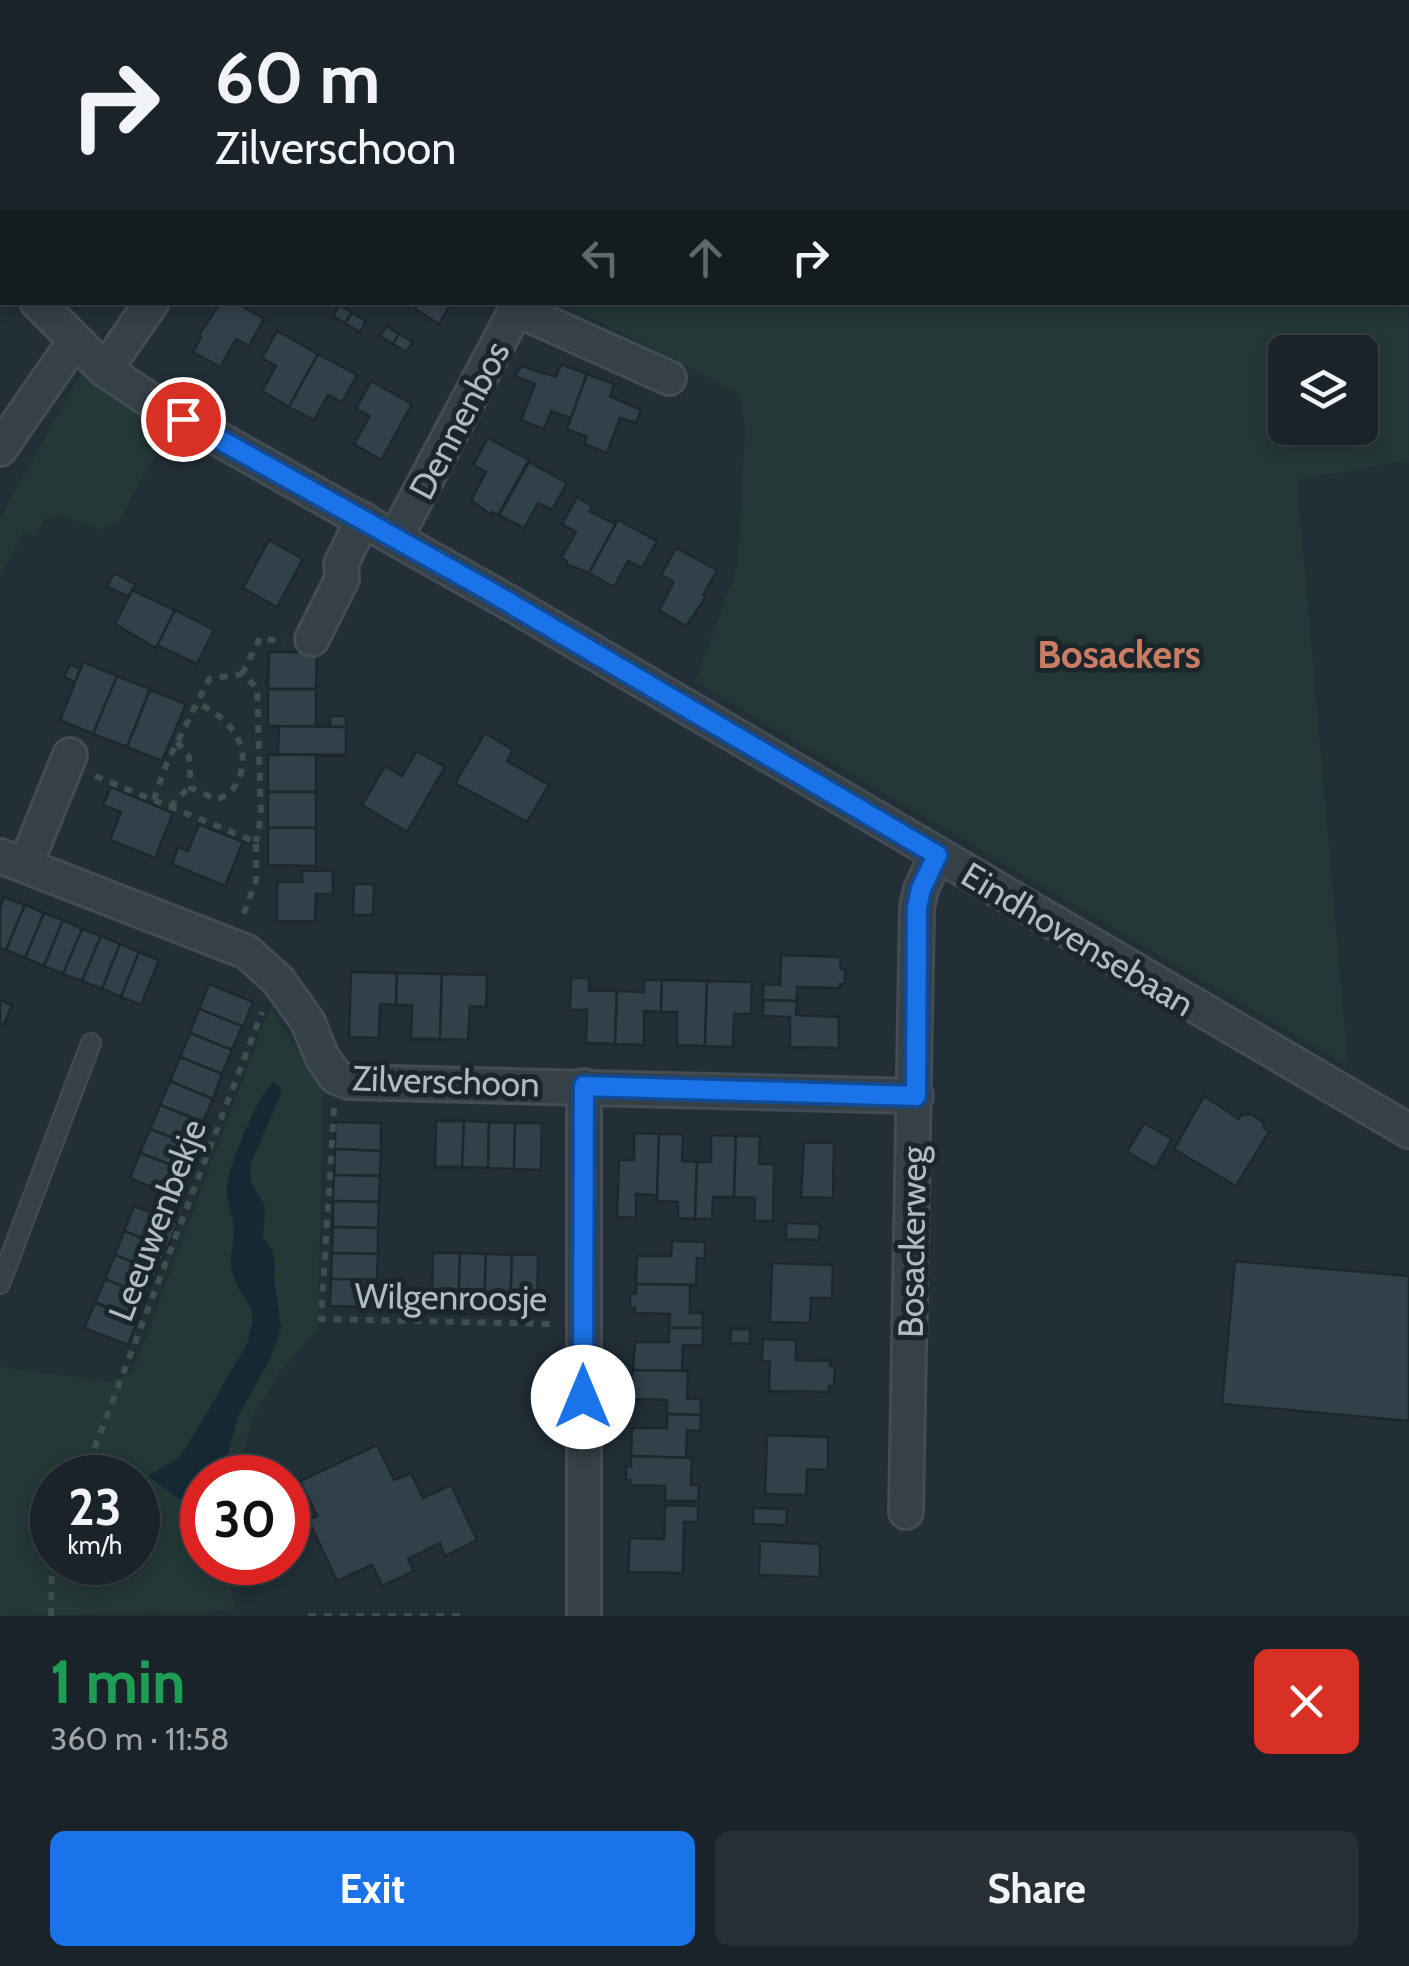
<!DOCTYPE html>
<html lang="en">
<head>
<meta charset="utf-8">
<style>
	body { margin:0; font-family:Cabin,sans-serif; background:#272f35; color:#f1f3f6; height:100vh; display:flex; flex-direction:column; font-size:38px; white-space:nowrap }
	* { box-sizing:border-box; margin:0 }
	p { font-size:32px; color:#9fa4a8 }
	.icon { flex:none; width:55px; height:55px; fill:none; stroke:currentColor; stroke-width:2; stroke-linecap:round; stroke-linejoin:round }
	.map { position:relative; height:1616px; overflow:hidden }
	.details { display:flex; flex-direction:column; background:#1a2329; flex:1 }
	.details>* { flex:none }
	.guide { position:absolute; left:0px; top:0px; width:1410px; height:305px; box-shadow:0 5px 15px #0003,0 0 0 2px #384046; background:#1a2329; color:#f1f3f6; overflow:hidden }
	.controls { position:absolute; left:1268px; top:335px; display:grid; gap:20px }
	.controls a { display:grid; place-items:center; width:110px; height:110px; border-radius:15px; background:#1a2329; box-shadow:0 5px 15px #0003,0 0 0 2px #384046; font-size:50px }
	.speed { position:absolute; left:30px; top:1455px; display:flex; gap:20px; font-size:50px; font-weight:700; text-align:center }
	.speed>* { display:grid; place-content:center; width:130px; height:130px; border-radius:50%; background:#1a2329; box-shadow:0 5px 15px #0003,0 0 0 2px #384046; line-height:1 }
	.speed small { font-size:25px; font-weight:400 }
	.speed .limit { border:15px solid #d22; background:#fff; color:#111 }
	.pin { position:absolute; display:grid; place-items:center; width:85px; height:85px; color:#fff; margin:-42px; border:5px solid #fff; border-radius:50%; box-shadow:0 2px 10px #0007 }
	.me { position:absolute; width:110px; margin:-55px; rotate:0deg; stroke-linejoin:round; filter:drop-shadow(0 0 8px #0008) }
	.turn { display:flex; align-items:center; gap:35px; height:210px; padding:0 50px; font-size:45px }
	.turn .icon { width:130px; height:130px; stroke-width:2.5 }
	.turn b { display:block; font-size:70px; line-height:85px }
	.lanes { display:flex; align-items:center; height:95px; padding:0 50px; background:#0003; justify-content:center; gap:50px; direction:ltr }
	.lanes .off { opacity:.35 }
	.round { display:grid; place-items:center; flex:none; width:105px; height:105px; border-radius:15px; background:#272f35 }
	.overview { display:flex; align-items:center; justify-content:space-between; height:170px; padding:0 50px }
	h1 { font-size:60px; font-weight:700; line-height:75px; color:#1e9e55 }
	.button { display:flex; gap:20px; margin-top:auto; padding:20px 50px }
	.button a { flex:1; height:115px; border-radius:15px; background:#1a73e8; color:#fff; font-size:40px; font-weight:700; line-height:115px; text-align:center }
	.button a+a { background:#272f35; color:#f1f3f6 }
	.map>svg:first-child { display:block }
	.green { fill:#243836; fill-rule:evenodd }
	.water { fill:#162833 }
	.building { fill:#31414a; stroke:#1d272e; stroke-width:2.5 }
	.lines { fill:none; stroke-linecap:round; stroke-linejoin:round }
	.lane-casing { stroke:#424c54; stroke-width:22 }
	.street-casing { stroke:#424c54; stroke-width:38 }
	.path { stroke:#3c504e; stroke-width:6; stroke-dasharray:8 8; stroke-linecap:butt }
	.lane { stroke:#354047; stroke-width:18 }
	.street { stroke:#354047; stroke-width:32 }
	.route-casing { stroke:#114b97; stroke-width:25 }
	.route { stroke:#1a73e8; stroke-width:18 }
	.labels { text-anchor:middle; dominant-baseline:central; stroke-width:10; stroke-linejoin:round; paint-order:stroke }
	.street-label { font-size:35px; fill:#b0bbc4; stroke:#1b252c }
	.neighbourhood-label { font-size:38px; font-weight:bold; fill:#cb7d63; stroke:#1b252c }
</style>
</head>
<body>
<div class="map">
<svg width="1409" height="1616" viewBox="0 0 1409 1616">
	<rect width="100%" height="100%" fill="#222f37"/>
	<g class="green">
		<path d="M1408,233L1409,460L1297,480L1348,1066L695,682L738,565L745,428L740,396L727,387L564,303L1408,302ZM1360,352V428H1285V352Z"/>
		<path d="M81,373L170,430L118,522L101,530L60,515L44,520L36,536L24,532L0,577V518Z"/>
		<path d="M270,1007L323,1091L318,1330L279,1373L254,1415L236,1477H221L239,1414L270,1359L281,1328L274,1278L275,1263L272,1250L263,1238L265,1206L251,1183L250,1165L280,1098L279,1084C275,1086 270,1088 266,1091C257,1100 229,1170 227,1184C226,1200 233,1214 234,1229C235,1244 227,1260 233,1275C246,1309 262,1302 246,1346L186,1448L178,1458L149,1476L202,1516V1562L224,1563L236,1611L0,1616V1367L113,1382L133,1372ZM52,1478H138V1562H52Z"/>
	</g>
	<path class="water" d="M273,1082L282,1090L250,1165L251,1183L265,1206L263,1238L272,1250L275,1263L274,1278L281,1328L270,1359L239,1414L221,1477L202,1478V1516L148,1476L178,1458L186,1448L246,1346C262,1300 244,1309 233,1274C227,1258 236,1243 234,1227C232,1214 227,1203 227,1189C229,1163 256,1100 273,1082Z"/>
	<g class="building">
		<path d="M221,302H235L264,319L249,346L236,339L220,367L193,352L201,337L199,335Z"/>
		<path d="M419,302H452L439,324L415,309Z"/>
		<path d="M340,305L352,313L345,323L333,316Z"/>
		<path d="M352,313L366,321L360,332L345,323Z"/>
		<path d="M386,326L399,334L393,344L380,336Z"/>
		<path d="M277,331L318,354L289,407L262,391L276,366L262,358Z"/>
		<path d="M399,334L413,342L406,352L393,344Z"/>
		<path d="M318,354L357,375L342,402L328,395L314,420L289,407Z"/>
		<path d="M561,364L587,374L567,429L570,418L551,411L544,429L521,420L535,384L515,376L521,366L556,377Z"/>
		<path d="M587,374L614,384L610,396L641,410L636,423L620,418L607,453L584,444L587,437L567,429Z"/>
		<path d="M371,381L412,404L381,460L354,444L370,416L356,409Z"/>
		<path d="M488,438L529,460L498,515L492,512L491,515L471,500L486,472L473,465Z"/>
		<path d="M529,462L567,483L552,510L538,503L524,528L499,515Z"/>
		<path d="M577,497L592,506L589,511L613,523L616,519L618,520L589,573L566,564L567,561L561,558L576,532L562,524Z"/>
		<path d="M618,520L657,541L642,568L628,561L614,587L589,573Z"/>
		<path d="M269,540L303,559L277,607L243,588Z"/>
		<path d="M676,548L717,570L703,595L706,597L686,626L659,610L674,582L661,575Z"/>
		<path d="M114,573L135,584L129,597L107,587Z"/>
		<path d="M132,590L175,610L156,648L115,624Z"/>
		<path d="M175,610L214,630L197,664L159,646L156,648Z"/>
		<path d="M269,652H317L316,689H268Z"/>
		<path d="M83,662L117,676L93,734L60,720Z"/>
		<path d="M70,664L80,669L75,682L64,677Z"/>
		<path d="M117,676L150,689L127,747L93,734Z"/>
		<path d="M268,689H316V725L330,727L268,726Z"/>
		<path d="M150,690L186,704L162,761L127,747Z"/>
		<rect x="330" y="716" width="16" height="11"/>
		<path d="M268,726L346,727V755L278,754L279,726Z"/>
		<path d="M485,733L513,750L507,761L549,785L527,822L455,783Z"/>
		<path d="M417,751L445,767L407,832L362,805L385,766L402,776Z"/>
		<path d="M268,755H346V756H316V792H268Z"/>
		<path d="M111,787L173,813L155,858L110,840L121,812L103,805Z"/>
		<rect x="268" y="792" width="48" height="36"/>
		<path d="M199,824L243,842L225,886L172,864L178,847L188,851Z"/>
		<path d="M268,828H316V866L268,865Z"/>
		<path d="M302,871H333V894H316L315,921H277V882H302Z"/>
		<path d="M354,884H374L373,915H353Z"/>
		<path d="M4,897L25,905L6,950L0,948V907Z"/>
		<path d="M25,905L44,913L25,958L6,950Z"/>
		<path d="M44,913L63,920L44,966L25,958Z"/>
		<path d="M63,920L82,929L63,974L44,966Z"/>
		<path d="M82,929L101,936L82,981L63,974Z"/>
		<path d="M101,936L120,944L102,989L82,981Z"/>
		<path d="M120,944L139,952L121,997L102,989Z"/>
		<path d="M139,952L159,960L141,1005L121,997Z"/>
		<path d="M781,955L840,957L841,969H845V984H840V988L797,987V1001L763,1000V984L780,985Z"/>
		<path d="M351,972L397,973L396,1005L380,1004L379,1038L349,1037Z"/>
		<path d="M397,973L442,974L440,1039H411L412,1005H396Z"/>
		<path d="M442,974L487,975L486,1007L470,1006L468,1040L440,1039Z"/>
		<path d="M571,978H589V991H617L615,1044L586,1043L587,1010H570Z"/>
		<path d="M644,980H662L661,1012L644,1011V1045L615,1044L617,991L644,992Z"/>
		<path d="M662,980L707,981L705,1046L677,1045V1012H661Z"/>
		<path d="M707,981L752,982L751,1014H734L733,1047L705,1046Z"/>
		<path d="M209,984L253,1002L243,1027L199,1009Z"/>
		<path d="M0,1000L12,1005L4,1025L0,1023Z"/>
		<path d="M763,1000L797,1001L796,1015L839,1017V1048L790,1047V1017L763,1016Z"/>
		<path d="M199,1009L242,1026L232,1050L190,1033Z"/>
		<path d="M190,1033L232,1050L222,1074L180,1057Z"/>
		<path d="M180,1057L222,1074L213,1099L170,1081Z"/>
		<path d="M170,1081L213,1099L203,1122L160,1105Z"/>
		<path d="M1204,1096L1239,1119L1241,1115L1251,1114L1263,1122L1264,1128L1269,1132L1236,1186L1174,1149Z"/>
		<path d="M160,1105L203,1122L193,1146L150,1129Z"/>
		<path d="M436,1121H464L462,1167H435Z"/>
		<path d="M464,1121L489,1122L488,1168L462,1167Z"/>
		<path d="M335,1122L381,1123V1151L335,1149Z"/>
		<path d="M489,1122L515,1123L514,1169L488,1168Z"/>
		<path d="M515,1123H542L541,1170L514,1169Z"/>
		<path d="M1144,1123L1172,1139L1155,1168L1127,1152Z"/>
		<path d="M150,1129L193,1146L183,1170L140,1153Z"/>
		<path d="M634,1133L659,1134L657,1201L656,1195L636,1194V1218L617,1217L619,1160H634Z"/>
		<path d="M659,1134H683L682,1161L697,1162L695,1219L678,1218V1202L657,1201Z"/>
		<path d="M711,1135L736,1136L734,1197H713L712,1219H695L697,1162H711Z"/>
		<path d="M736,1136H760L759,1164H774L773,1221H754L755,1198L734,1197Z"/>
		<path d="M804,1143H834L833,1198L801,1197Z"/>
		<path d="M335,1149L381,1151L380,1176L334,1175Z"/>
		<path d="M140,1153L184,1170L173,1196L130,1178Z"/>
		<path d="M334,1175L380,1176L379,1202L333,1201Z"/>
		<path d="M333,1201L379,1202L378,1228L333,1227Z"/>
		<path d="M134,1206L178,1223L167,1249L124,1231Z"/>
		<path d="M786,1223L820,1224L819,1240L786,1239Z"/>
		<path d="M333,1227L378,1228V1254L332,1253Z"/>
		<path d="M124,1231L167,1248L157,1272L115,1255Z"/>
		<path d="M672,1241L705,1242V1259L697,1258L696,1285L636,1284L637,1256H671Z"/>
		<path d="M332,1253L378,1254L377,1280L331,1279Z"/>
		<path d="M433,1253H460L458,1314L431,1313Z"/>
		<path d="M460,1253L486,1254L484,1314H458Z"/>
		<path d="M486,1254L512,1255L510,1315L484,1314Z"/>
		<path d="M115,1255L157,1272L147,1296L105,1279Z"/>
		<path d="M512,1255H538L537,1316L510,1315Z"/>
		<path d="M1235,1261L1409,1276V1421L1222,1404Z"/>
		<path d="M772,1263L833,1265L832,1298H811L810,1323L770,1322Z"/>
		<path d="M105,1279L147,1296L138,1320L95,1302Z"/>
		<path d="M331,1279L377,1280L376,1307L330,1306Z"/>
		<path d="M636,1284L696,1285L690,1287V1313H703V1328H669L670,1314L635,1313V1308H630V1294L636,1293Z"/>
		<path d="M95,1303L138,1320L128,1345L84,1328Z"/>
		<path d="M669,1328H703V1345H683L682,1370L688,1371L633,1370L635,1342H669Z"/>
		<path d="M731,1329H750V1344L730,1343Z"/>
		<path d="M763,1339L796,1340V1360L831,1361L830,1366H835L834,1385L829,1386V1392L769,1391L770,1362L762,1361Z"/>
		<path d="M633,1370L688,1371L687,1399H701V1415L667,1414V1400L633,1399V1394H628Z"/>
		<path d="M667,1414L701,1415L700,1431L687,1430L686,1457L692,1458L631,1456L632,1428H667Z"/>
		<path d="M767,1435L828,1437V1470L807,1469L806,1495L765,1494Z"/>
		<path d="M377,1445L394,1480L411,1473L423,1498L451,1485L477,1540L445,1556L440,1543L408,1559L414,1571L382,1586L372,1565L337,1581L308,1519L317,1516L300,1481Z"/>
		<path d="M631,1456L692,1458L691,1485H699L698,1501H665V1486L630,1485V1480H626V1466H631Z"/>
		<path d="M665,1505L698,1506V1522H684L683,1573L628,1572L630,1538L664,1539Z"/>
		<path d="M753,1508L787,1509L786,1525L753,1524Z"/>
		<path d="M760,1541L820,1544V1577L759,1575Z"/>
	</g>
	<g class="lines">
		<g class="lane-casing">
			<path id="lane" d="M0,1284L91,1043"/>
		</g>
		<g class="street-casing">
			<g id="street">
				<path d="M315,2V0"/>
				<path d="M555,2V0"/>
				<path d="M1408,99H1409"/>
				<path d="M0,263L2,266"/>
				<path d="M37,302L105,370L153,402L515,606L1409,1131"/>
				<path d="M518,310L669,378"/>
				<path d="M105,370L152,302"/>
				<path d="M0,449L74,342"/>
				<path d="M396,537L520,302"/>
				<path d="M312,639L342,579L341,564L363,519"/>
				<path d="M0,856L247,952L278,980L308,1022L322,1057L336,1077L349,1082L916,1096"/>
				<path d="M25,866L70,755"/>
				<path d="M906,1512L917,908L921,889L937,855"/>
				<path d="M584,1616V1086"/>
			</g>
		</g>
		<g class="path">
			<path d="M136,0L146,2"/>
			<path d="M97,2L99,0"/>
			<path d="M242,674L260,638L284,642"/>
			<path d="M177,742L189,757L191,788L216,799C237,796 247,767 241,747C236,727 215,711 197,703"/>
			<path d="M95,776L256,842V881L242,918"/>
			<path d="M154,800L166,765L209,679L242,674L257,688L261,817L256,842"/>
			<path d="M170,807L190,786"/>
			<path d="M334,1108L321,1319L553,1324"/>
			<path d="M83,1478L262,1012"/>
			<path d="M51,1616L52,1562"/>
			<path d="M308,1616H468"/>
		</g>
		<use href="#lane" class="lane"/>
		<use href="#street" class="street"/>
	</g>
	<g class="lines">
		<g class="route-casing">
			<path id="route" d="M183,419L486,589L937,855L921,889L917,908L916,1096L584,1086L583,1397"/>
		</g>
		<use href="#route" class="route"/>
	</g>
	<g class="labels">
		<g class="street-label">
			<text transform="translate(459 420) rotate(-62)">Dennenbos</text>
			<text transform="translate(1078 939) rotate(31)">Eindhovensebaan</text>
			<text transform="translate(446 1081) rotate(2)">Zilverschoon</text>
			<text transform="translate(157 1220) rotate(-69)">Leeuwenbekje</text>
			<text transform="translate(912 1242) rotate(-89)">Bosackerweg</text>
			<text transform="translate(451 1297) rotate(1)">Wilgenroosje</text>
		</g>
		<g class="neighbourhood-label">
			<text x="1119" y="654">Bosackers</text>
		</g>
	</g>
</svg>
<div class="controls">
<a><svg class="icon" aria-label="layers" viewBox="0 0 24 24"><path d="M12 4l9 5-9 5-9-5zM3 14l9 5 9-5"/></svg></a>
</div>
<div class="speed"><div>23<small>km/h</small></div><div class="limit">30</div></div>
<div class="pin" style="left:183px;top:419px;background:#d93025"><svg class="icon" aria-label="arrive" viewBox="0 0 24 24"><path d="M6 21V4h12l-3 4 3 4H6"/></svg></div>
<svg class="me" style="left:583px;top:1397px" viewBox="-20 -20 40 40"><circle r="19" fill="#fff"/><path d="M0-13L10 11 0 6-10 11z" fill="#1a73e8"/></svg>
<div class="guide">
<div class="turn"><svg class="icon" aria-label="right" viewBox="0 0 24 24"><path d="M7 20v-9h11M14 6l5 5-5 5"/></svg><div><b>60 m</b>Zilverschoon</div></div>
<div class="lanes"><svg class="icon off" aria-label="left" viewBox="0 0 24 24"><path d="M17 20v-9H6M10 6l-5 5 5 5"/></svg><svg class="icon off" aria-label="ahead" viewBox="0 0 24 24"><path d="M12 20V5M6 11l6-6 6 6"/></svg><svg class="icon" aria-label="right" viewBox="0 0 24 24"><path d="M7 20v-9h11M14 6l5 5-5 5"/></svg></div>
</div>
</div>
<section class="details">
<div class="overview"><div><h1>1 min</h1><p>360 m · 11:58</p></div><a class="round" style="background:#d93025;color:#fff"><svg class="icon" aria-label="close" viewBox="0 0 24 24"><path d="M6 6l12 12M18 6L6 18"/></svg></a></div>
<div class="button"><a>Exit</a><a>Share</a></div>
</section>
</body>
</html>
